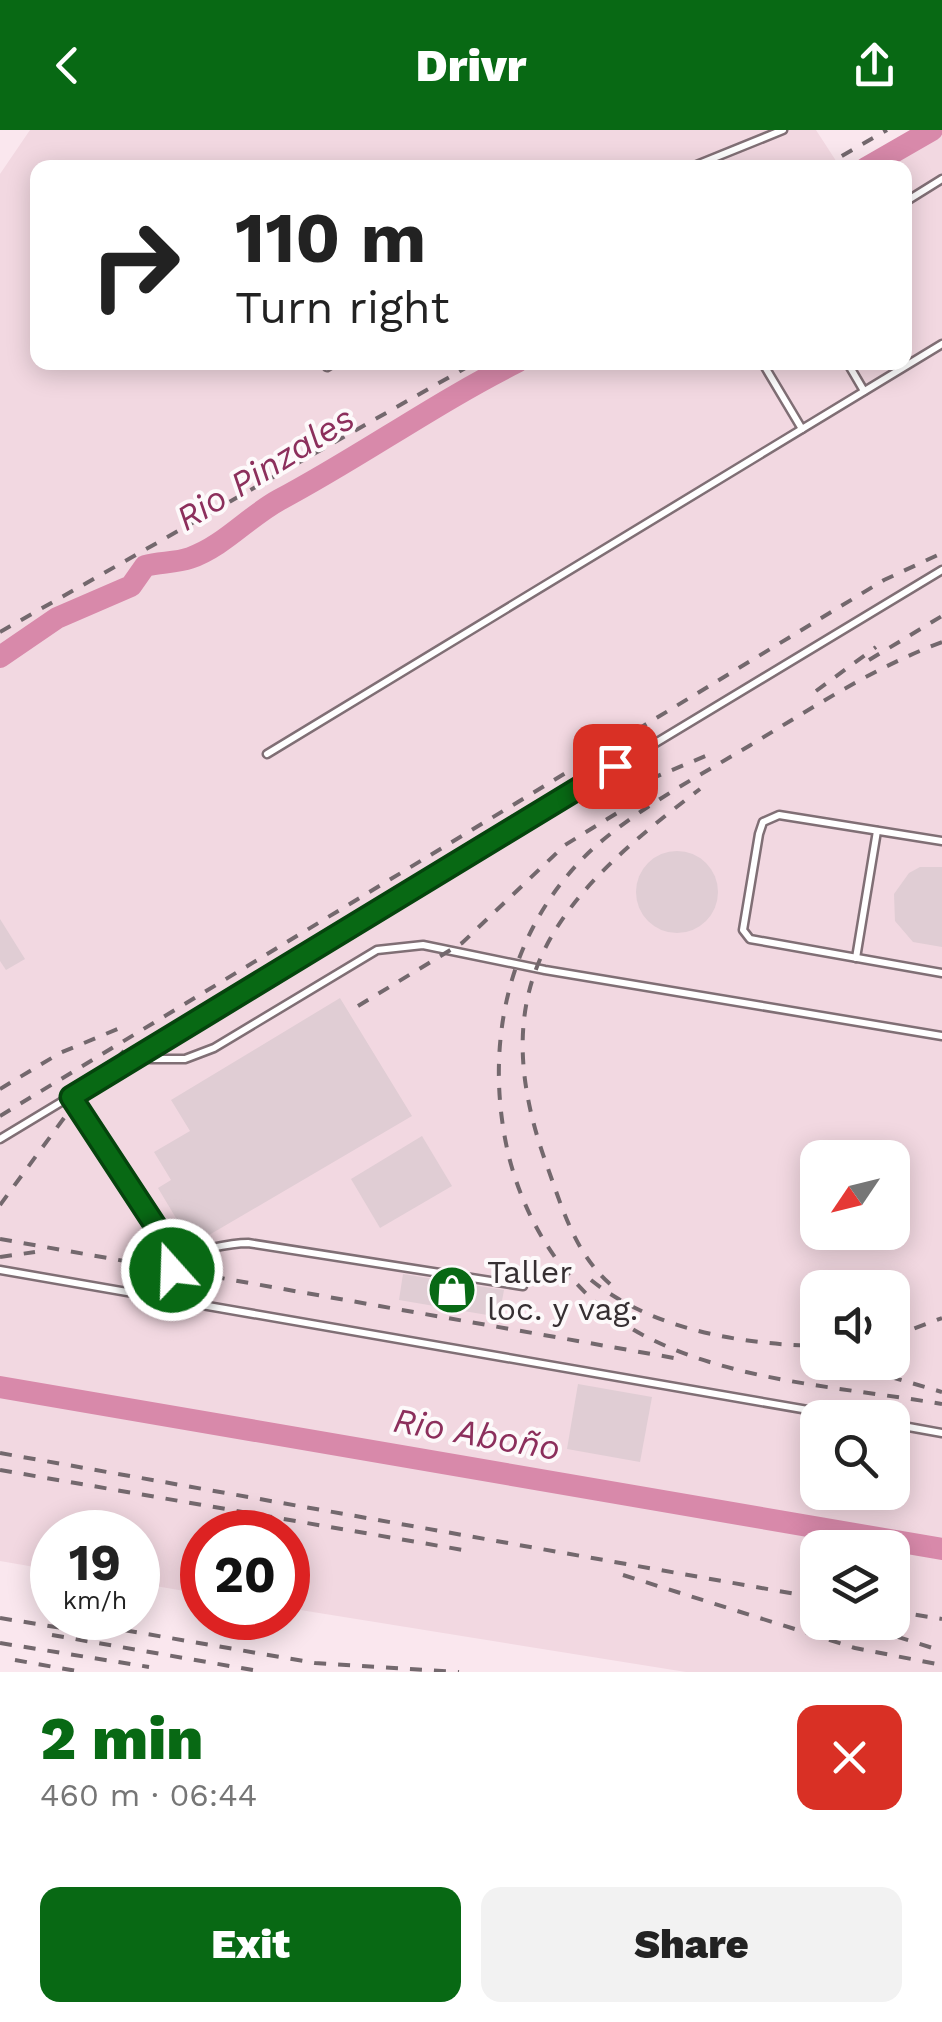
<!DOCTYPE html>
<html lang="en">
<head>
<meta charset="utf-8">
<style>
	body { margin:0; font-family:"Work Sans",sans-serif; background:#f2f2f2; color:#222; height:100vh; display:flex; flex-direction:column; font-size:38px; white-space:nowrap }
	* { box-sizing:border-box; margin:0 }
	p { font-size:32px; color:#767676 }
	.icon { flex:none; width:55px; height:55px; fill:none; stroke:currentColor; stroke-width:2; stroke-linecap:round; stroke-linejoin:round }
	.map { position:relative; height:1542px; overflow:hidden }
	.panel { display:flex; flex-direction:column; background:#fff; flex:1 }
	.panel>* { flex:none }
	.banner { position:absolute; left:30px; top:30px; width:882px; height:210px; border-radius:20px; box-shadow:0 5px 25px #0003; background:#fff; color:#222; overflow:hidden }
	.needle { width:65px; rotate:235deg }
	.controls { position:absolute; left:800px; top:1010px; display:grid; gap:20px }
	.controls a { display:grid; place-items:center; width:110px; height:110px; border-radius:20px; background:#fff; box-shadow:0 5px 25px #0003; font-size:50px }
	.speed { position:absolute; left:30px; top:1380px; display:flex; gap:20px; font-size:50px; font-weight:700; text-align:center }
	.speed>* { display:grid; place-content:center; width:130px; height:130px; border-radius:50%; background:#fff; box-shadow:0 5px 25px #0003; line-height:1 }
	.speed small { font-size:25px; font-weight:400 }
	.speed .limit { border:15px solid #d22; background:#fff; color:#111 }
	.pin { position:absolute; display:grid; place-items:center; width:85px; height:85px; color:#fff; margin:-42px; border-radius:20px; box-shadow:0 5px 15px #0006 }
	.me { position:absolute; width:110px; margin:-55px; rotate:340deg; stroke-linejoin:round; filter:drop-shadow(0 0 8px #0008) }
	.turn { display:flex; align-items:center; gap:35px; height:210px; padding:0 40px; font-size:45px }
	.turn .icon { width:130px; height:130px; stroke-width:2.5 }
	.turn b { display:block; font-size:70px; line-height:85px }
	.round { display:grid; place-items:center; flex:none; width:105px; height:105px; border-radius:20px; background:#f2f2f2 }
	.summary { display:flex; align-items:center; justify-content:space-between; height:170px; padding:0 40px }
	h1 { font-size:60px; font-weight:800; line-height:75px; color:#086914 }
	.primary-button { display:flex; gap:20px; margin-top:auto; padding:20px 40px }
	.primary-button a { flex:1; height:115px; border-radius:20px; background:#086914; color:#fff; font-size:40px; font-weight:800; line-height:115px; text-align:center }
	.primary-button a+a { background:#f2f2f2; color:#222 }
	header { display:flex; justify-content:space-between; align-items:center; height:130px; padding:0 40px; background:#086914; color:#fff; font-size:45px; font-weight:800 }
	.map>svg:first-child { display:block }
	.built { fill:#f2d8e1; fill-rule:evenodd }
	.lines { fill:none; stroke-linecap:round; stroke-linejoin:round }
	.river { stroke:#d889aa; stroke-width:22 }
	.building { fill:#e0cdd4 }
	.service-casing { stroke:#806f75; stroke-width:11 }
	.service { stroke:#fff; stroke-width:6 }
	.rail { stroke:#73686d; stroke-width:4; stroke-dasharray:12 12; stroke-linecap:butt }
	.route-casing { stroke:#05440d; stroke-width:25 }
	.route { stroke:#086914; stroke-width:18 }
	.labels { text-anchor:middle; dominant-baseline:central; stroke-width:8; stroke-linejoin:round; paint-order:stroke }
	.poi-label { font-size:32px; fill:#362f32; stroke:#fdf9fa; text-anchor:start }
	.water-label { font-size:35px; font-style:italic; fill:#8c2f5c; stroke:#fdf9fa }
</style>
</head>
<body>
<header><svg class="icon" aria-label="back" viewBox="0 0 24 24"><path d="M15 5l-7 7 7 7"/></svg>Drivr<svg class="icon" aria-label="share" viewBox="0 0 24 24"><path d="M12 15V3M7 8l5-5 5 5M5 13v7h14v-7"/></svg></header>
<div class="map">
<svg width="942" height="1542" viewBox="0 0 942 1542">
	<rect width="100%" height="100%" fill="#fae7ee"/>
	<path class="built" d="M30,0H816L840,37L38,38V232H905V38L884,37L942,4V1542H686L288,1478V1402H202V1464L138,1453V1402H52V1440L0,1431V44ZM818,1028H892V1102H818ZM818,1158H892V1232H818ZM818,1288H892V1362H818ZM818,1418H892V1492H818Z"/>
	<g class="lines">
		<g class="river">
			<path d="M866,38L932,0"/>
			<path d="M0,527L57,488L131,456L145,436C159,432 176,433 190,428C224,416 248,387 279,370C360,327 435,273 517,232"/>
			<path d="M0,1257L942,1419"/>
		</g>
	</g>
	<g class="building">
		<circle cx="677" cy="762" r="41"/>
		<path d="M920,737H942V817L913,812L895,791L894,764L909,743Z"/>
		<path d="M0,789L25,829L6,840L0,831Z"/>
		<path d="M340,868L412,986L192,1115L158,1058L171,1050L154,1022L190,1001L171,970Z"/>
		<path d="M422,1006L452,1056L380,1098L351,1049Z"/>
		<path d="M403,1144L504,1160L499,1187L399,1170Z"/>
		<path d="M578,1254L652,1267L640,1332L567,1319Z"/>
	</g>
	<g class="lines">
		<g class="service-casing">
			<g id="service">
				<path d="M689,38L783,0"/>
				<path d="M905,72L942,49"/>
				<path d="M762,232L802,299"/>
				<path d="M847,232L864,261"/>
				<path d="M327,237L335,232"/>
				<path d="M267,624L942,214"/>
				<path d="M942,711L779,685L763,692L759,704L743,800L750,809L942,843"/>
				<path d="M856,828L877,701"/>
				<path d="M142,921L150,929H185L214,918L377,820L423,815L545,840L942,906"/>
				<path d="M71,967L175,1123L168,1168"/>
				<path d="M0,1009L942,440"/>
				<path d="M175,1123C200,1123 222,1113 248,1113L523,1156"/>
				<path d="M0,1140L854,1288"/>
				<path d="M892,1294L942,1303"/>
			</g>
		</g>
		<use href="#service" class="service"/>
		<g class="rail">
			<path d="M821,38L887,0"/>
			<path d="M0,502L476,232"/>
			<path d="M942,512C873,538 812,578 749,616C697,647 642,676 597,715C508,794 482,915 509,1027C528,1101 573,1167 641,1204C731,1252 843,1257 942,1274"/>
			<path d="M869,530L942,486"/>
			<path d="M816,561L876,517"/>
			<path d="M511,687L634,656L715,622"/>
			<path d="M358,876L462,813L565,715L630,675"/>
			<path d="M0,959L60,923L120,898"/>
			<path d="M0,986L884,450L942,423"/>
			<path d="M0,1075L78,969L124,921"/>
			<path d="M0,1109L674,1228"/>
			<path d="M0,1127L35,1122"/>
			<path d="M591,1150C653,1200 740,1214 818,1216"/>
			<path d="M610,1154C574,1122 562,1077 546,1033C480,849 561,764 700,659"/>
			<path d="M892,1207L942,1188"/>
			<path d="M867,1240L942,1262"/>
			<path d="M0,1323L818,1468"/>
			<path d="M0,1340L463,1420"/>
			<path d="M623,1445L855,1518L942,1535"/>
			<path d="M892,1481L942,1489"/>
			<path d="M0,1488L68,1499"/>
			<path d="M54,1488L315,1533L459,1542"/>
			<path d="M851,1492L942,1521"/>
			<path d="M52,1505L264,1542"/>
			<path d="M0,1513L149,1537"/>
			<path d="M15,1530L82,1542"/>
		</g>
	</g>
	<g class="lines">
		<g class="route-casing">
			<path id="route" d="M172,1140L174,1124L71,967L615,636"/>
		</g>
		<use href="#route" class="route"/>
	</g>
	<defs>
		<g id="shop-disc" transform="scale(2.5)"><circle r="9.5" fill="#086914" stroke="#fdf9fa"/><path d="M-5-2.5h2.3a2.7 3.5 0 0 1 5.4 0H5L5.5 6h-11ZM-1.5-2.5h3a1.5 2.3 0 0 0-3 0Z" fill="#fff"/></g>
	</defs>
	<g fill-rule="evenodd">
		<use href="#shop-disc" x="452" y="1160"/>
	</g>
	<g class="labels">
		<g class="poi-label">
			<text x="487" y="1142">Taller<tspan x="487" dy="37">loc. y vag.</tspan></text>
		</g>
		<g class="water-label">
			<text transform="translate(265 338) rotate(-32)">Rio Pinzales</text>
			<text transform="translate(477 1304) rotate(10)">Rio Aboño</text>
		</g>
	</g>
</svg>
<div class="controls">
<a><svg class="needle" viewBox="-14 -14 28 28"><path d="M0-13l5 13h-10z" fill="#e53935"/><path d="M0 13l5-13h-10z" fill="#767676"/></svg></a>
<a><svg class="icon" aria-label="sound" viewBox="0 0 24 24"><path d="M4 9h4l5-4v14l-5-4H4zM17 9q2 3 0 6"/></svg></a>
<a><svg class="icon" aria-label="search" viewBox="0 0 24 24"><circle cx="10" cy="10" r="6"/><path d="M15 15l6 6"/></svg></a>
<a><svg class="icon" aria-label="layers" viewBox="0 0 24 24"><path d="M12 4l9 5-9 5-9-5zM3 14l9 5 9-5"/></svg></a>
</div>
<div class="speed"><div>19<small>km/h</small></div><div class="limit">20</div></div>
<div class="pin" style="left:615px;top:636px;background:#d93025"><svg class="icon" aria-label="arrive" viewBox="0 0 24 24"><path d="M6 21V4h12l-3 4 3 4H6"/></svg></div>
<svg class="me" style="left:172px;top:1140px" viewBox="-20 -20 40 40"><circle r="17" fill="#086914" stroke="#fff" stroke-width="3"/><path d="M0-11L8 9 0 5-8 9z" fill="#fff"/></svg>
<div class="banner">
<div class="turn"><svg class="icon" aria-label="right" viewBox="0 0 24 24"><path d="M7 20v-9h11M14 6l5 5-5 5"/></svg><div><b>110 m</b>Turn right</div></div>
</div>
</div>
<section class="panel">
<div class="summary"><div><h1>2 min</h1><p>460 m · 06:44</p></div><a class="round" style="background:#d93025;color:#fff"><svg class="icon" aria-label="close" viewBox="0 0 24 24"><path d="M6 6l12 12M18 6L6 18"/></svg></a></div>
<div class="primary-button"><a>Exit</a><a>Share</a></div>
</section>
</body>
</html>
